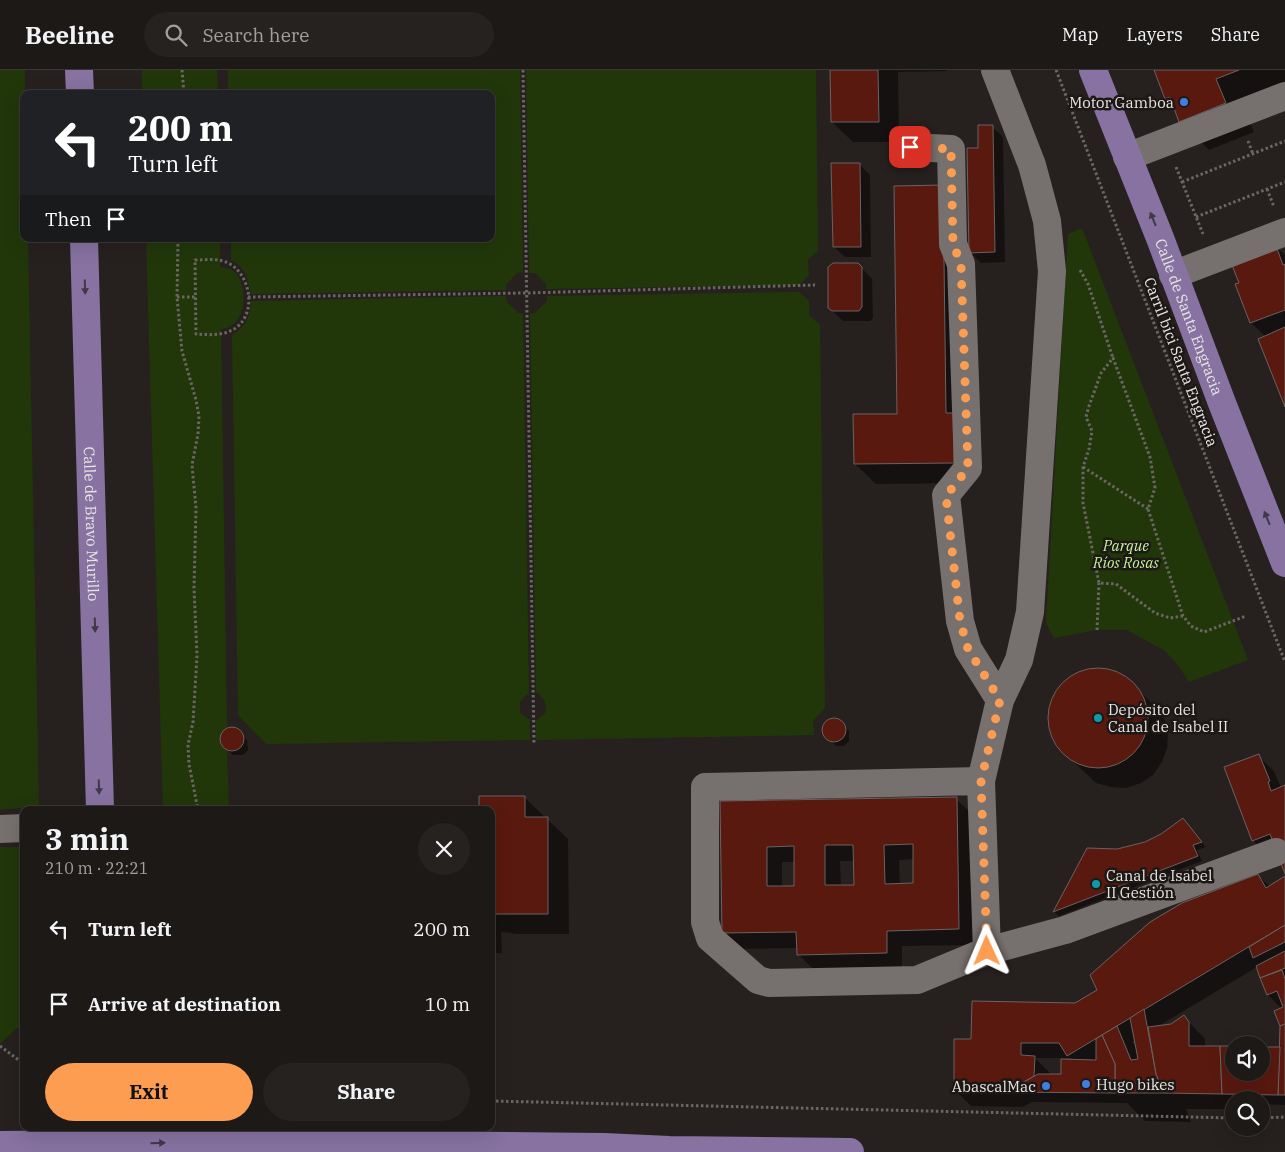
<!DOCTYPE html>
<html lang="en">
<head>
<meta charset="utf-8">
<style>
	body { margin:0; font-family:"IBM Plex Serif",serif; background:#252220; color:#f1f3f6; height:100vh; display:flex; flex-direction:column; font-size:19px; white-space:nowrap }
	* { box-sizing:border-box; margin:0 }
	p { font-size:16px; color:#a0a0a1 }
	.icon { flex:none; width:28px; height:28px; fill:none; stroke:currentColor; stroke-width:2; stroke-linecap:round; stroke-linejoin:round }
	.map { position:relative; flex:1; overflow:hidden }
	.panel { position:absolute; left:20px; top:736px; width:475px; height:325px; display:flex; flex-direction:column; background:#1c1917; border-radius:10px; box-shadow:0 5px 20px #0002,0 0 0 1px #3a3836 }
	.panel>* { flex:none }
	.top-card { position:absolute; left:20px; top:20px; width:475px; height:152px; border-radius:10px; box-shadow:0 5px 20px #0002,0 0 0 1px #3a3836; background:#202124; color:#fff; overflow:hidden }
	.buttons { position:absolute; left:1225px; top:966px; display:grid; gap:10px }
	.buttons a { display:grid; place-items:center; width:45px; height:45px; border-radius:50%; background:#1c1917; box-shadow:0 5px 20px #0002,0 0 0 1px #3a3836; font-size:25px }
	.pin { position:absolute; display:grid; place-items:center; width:42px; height:42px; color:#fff; margin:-21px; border-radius:10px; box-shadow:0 2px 8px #0006 }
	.me { position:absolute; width:55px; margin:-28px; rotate:359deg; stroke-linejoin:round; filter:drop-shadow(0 0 4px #0008) }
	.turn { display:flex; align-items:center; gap:18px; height:105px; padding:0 25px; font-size:22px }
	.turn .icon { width:65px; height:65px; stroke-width:2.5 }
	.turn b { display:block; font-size:35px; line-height:42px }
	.then { display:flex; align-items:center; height:48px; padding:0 25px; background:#0003; gap:10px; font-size:19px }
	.round { display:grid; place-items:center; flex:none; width:52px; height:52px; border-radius:26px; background:#252220 }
	.summary { display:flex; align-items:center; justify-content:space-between; height:85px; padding:0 25px }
	h1 { font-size:30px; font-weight:700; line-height:38px }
	.action { display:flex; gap:10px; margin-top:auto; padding:10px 25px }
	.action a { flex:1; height:58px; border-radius:30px; background:#fc9d52; color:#111; font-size:20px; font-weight:700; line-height:58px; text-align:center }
	.action a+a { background:#252220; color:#f1f3f6 }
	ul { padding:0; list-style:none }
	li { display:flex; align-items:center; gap:15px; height:75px; padding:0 25px }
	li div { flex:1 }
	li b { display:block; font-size:19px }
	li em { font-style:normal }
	header { display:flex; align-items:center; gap:30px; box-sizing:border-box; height:70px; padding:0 25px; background:#1c1917; border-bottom:1px solid #3a3836 }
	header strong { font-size:24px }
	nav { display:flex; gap:28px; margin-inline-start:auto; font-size:18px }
	.search { width:350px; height:45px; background:#252220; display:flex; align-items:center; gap:12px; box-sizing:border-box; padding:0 18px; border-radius:28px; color:#a0a0a1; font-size:19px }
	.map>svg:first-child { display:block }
	.green { fill:#21370a }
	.shadow { fill:#0007; fill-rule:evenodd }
	.building { fill:#59190f; stroke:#696362; fill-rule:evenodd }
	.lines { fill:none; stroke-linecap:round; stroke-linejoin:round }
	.path { stroke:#6b6664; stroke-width:3; stroke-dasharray:2.5 2.5; stroke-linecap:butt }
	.minor { stroke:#76706e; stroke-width:28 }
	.major { stroke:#8772a1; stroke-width:28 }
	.oneway { fill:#423847 }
	.route { stroke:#fc9d52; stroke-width:9; stroke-dasharray:0 16.2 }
	.shop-dot { fill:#3f7fe0; stroke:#1d1816; stroke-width:2 }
	.culture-dot { fill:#0f9aa8; stroke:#1d1816; stroke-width:2 }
	.labels { text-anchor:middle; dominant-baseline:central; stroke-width:5; stroke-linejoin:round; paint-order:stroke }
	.poi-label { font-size:15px; fill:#e7e4e2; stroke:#1d1816; text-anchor:start }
	.street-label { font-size:15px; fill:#e7e4e2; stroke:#1d1816 }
	.park-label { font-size:15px; font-style:italic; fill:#c1f299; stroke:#1d1816 }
</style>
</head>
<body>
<header>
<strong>Beeline</strong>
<div class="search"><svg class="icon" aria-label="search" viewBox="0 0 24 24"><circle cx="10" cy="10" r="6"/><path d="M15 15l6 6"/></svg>Search here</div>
<nav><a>Map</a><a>Layers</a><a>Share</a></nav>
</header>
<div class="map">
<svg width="1285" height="1082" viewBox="0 0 1285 1082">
	<rect width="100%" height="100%" fill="#26211f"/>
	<g class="green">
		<path d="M0,0H25L24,169H28L39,736L0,740Z"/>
		<path d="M142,0H217L218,24H142Z"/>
		<path d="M228,0H520L523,202L517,203L506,215V220L251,224C248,209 246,198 231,190V169H491V24H228Z"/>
		<path d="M526,0H816L818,181L808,190L809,205L799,215L546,219V214L535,203H529Z"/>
		<path d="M1082,158L1248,590L1189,612L1178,595L1165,581L1127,560H1097L1054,568L1046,553L1068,164Z"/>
		<path d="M146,169H220V197C224,198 228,198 232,200C249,210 249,257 221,259L227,658L221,664L220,674L227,680L229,740H163Z"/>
		<path d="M799,222L809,231V245L820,255L825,638L813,651L814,665L536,670V650L538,649L546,642L545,631L538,623H536L530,243H535L547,231V226Z"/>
		<path d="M506,226L507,232L518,243H523L529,624H527L520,632V643L530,650V670L266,674L238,645L232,265C246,257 250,247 251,231Z"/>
		<path d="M0,777H24V958H17L0,974Z"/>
	</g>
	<g class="shadow">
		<path d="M831,0H947V1L898,2L899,72H853L832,52Z"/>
		<path d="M1155,0H1285V22L1244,38L1254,62L1209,80L1180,51L1176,38L1166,28Z"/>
		<path d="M992,57L1003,67L1005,192L981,193L970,182L980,79Z"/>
		<path d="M859,94L870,105L871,187H845L834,177Z"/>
		<path d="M942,117L974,365V413L876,414L855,394L898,345Z"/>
		<path d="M1274,174L1285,185V333L1266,267L1251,253L1237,214L1240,213Z"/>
		<path d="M858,194L872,209L873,248L870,251H843L829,238Z"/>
		<path d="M1091,600H1107L1121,605L1155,636L1164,648L1168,663L1167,678L1162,692L1153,705L1141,713L1126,718L1111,717L1096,713L1063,682L1054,669L1050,655V640L1055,625L1064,613L1077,604Z"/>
		<path d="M829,650H837L849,661V671L844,676H836L824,664V656Z"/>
		<path d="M236,659L247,670L248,680L243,685H233L222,674V665L228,660Z"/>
		<path d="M1258,686L1274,701L1281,718L1285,717V801L1278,782L1269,786L1253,770Z"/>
		<path d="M524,727L568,769L569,864H514L512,863L501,862L502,883H491V740H480Z"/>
		<path d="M956,729L972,744L974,875L902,876V898L814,900L798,884V878L739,879L723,863L721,733ZM914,789L915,815H900L899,790ZM840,791H855V816H841ZM782,792H795L796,817H782Z"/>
		<path d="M1187,755L1206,777L1197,780L1202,791L1059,846L1054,842L1088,780H1117L1145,773Z"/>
		<path d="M1258,805L1270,817L1285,807V1035L1261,1034V1030H1234V1039H1186L1191,1052L1145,1051L1127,1033L1032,1032L1023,1037L971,1036L955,1020L972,970L1076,934L1099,920ZM1257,897L1268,925L1282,939L1281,978L1261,1002H1234L1205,977V969L1184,947L1172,955L1157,957ZM1136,970L1137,977L1132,972ZM1035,988H1071L1074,991L1063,1005H1050V1003Z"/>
	</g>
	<g class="building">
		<path d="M830,0H878L879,52H831Z"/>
		<path d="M1154,0H1239L1216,9L1226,33L1179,52L1170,27L1165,29Z"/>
		<path d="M978,55H993L995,182L969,183L967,78H978Z"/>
		<path d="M831,93H860L861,177H833Z"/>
		<path d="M943,115L946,343H954V393L854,394L853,344H897L894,116Z"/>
		<path d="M1275,173L1283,195L1285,194V240L1250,253L1235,214L1239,213L1230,190Z"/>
		<path d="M833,193H858L862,197V237L859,241H832L828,238V197Z"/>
		<path d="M1285,257V337L1258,269Z"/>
		<circle cx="1098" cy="648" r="50"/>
		<circle cx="834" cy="660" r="12"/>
		<circle cx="232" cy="669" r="12"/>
		<path d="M1259,684L1270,711L1268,712L1271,721L1285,715V804L1270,764L1252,771L1224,697Z"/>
		<path d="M479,726H525V747H548V844H492L491,740H479Z"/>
		<path d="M957,727L959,859L887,861V883L797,885L796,862L722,863L720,731ZM913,774V813L885,814L884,775ZM825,775H853L854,815H825ZM794,776V816H767V777Z"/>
		<path d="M1183,748L1202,772L1193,775L1198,786L1053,842L1087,778L1117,779L1145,772L1161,764Z"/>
		<path d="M1258,804L1266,818L1285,806V855L1067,986L1059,973H1021V985L1035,986L1034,1006L1007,1022L954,1021V969H971L972,931L1075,933L1097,920L1090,905L1150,852L1182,833Z"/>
		<path d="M1285,855V872L1253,888L1249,877Z"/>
		<path d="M1285,881V898L1260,908L1256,896Z"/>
		<path d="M1282,900L1285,909V954L1280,956L1274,941L1283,937L1277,921L1267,925L1260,908Z"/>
		<path d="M1144,939L1156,1004L1164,1023H1115V994L1102,965L1117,956L1131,990L1138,989L1130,948Z"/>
		<path d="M1184,945L1189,952V976H1220L1222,1024L1164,1023L1156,1004L1148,957L1171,954Z"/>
		<path d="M1285,954V1025H1278L1280,956Z"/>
		<path d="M1102,965L1115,994V1023L1010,1022V1020L1038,1004H1061V989L1096,990V969Z"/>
		<path d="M1220,976H1234V1002H1261V977H1280L1278,1025L1222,1024Z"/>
	</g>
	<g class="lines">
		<g class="path">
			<path d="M182,0L184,24"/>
			<path d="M523,0L534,674"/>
			<path d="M1056,0L1285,592"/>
			<path d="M1248,71L1253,84"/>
			<path d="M1176,97L1203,164"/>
			<path d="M1182,112L1285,71"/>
			<path d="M1267,119L1274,137"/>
			<path d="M1196,147L1285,112"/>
			<path d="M178,169L177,227L182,281L196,330L199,346L198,364L192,395L196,438L194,518L197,586L193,652L188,675L189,694L198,740"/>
			<path d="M195,190C205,190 216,188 226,192C249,201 258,240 237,257C225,266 211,265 196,264Z"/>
			<path d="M1080,200L1088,214L1113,288"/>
			<path d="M177,227H195"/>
			<path d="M248,227L526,223L815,215"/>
			<path d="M1083,397L1148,439"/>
			<path d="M1183,546L1170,548L1155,543L1116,514L1099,513L1083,433V397L1089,379L1092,361L1086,347L1089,336L1101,303L1113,288L1150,387L1155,418L1148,439L1183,546L1191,556L1204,562L1246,546"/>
			<path d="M1097,560L1099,513"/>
			<path d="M0,976L24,994"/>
			<path d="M491,1031L1234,1048"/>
			<path d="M1261,1048L1285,1047"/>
		</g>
		<g class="minor">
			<path d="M910,77L951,79L953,174L961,194L968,398L946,425L960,551L968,579L1000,630"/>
			<path d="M1127,87L1285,26"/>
			<path d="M1173,205L1285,162"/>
			<path d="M981,711L1000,630L1019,590L1030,542L1052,201L1047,151L1032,95L995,0"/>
			<path d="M0,759L24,758"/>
			<path d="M987,881L981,711L705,717V852L710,868L758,910L769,913L917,910L987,881L1065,860L1276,782"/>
		</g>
		<g class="major">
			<path d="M79,0L80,24"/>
			<path id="s1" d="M1093,0L1160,168L1222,333L1285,493"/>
			<path id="s2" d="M84,169L100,740"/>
			<path d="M0,1075L187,1073L604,1077L669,1080L850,1082"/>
		</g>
	</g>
	<defs><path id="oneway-solid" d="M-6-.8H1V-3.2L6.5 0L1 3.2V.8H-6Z" transform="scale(1.25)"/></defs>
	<g class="oneway">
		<use href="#oneway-solid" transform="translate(1153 149) rotate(-112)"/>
		<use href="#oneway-solid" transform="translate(85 217) rotate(88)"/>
		<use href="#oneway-solid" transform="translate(1267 448) rotate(-112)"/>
		<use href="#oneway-solid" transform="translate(95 555) rotate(88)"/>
		<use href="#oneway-solid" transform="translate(99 717) rotate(88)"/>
		<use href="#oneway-solid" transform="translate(158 1073) rotate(-1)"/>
	</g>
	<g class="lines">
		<path class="route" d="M910,77L951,79L953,174L961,194L968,398L946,426L960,551L968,579L1000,630L981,711L987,881"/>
	</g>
	<g class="shop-dot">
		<circle cx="1184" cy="32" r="5"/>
		<circle cx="1086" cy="1014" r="5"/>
		<circle cx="1046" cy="1016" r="5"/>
	</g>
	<g class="culture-dot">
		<circle cx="1098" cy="648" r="5"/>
		<circle cx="1096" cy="814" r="5"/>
	</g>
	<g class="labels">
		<g class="poi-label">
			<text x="1174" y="32" text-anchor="end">Motor Gamboa</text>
			<text x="1108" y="639">Depósito del<tspan x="1108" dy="17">Canal de Isabel II</tspan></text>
			<text x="1106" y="805">Canal de Isabel<tspan x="1106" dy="17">II Gestión</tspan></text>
			<text x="1096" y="1014">Hugo bikes</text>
			<text x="1036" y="1016" text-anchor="end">AbascalMac</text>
		</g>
		<g class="street-label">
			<text stroke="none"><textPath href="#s1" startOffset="265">Calle de Santa Engracia</textPath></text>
			<text transform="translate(1181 292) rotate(69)">Carril bici Santa Engracia</text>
			<text stroke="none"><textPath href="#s2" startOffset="285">Calle de Bravo Murillo</textPath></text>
		</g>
		<g class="park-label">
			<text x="1126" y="475">Parque<tspan x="1126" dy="17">Ríos Rosas</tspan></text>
		</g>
	</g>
</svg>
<div class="buttons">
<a><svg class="icon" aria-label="sound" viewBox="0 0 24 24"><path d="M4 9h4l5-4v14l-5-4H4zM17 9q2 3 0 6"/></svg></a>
<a><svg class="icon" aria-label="search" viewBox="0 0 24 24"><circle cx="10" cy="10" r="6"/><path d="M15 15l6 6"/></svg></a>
</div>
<div class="pin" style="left:910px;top:77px;background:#d93025"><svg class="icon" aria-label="arrive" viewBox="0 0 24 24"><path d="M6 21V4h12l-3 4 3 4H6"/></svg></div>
<svg class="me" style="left:987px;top:881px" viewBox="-20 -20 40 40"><path d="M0-17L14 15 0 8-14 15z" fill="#fc9d52" stroke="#fff" stroke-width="4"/></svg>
<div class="top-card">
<div class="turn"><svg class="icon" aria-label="left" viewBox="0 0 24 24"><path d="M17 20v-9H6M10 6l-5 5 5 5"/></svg><div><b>200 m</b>Turn left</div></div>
<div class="then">Then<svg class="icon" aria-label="arrive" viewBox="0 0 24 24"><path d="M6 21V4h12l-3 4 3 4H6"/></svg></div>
</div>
<section class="panel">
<div class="summary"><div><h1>3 min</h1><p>210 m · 22:21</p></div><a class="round"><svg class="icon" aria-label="close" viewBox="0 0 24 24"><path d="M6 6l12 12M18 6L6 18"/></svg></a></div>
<ul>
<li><svg class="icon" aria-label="left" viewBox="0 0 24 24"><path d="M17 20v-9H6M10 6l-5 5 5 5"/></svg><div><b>Turn left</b></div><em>200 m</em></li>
<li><svg class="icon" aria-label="arrive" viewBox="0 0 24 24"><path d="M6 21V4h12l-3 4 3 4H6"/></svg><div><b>Arrive at destination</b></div><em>10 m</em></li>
</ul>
<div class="action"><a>Exit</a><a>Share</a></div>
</section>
</div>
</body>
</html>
